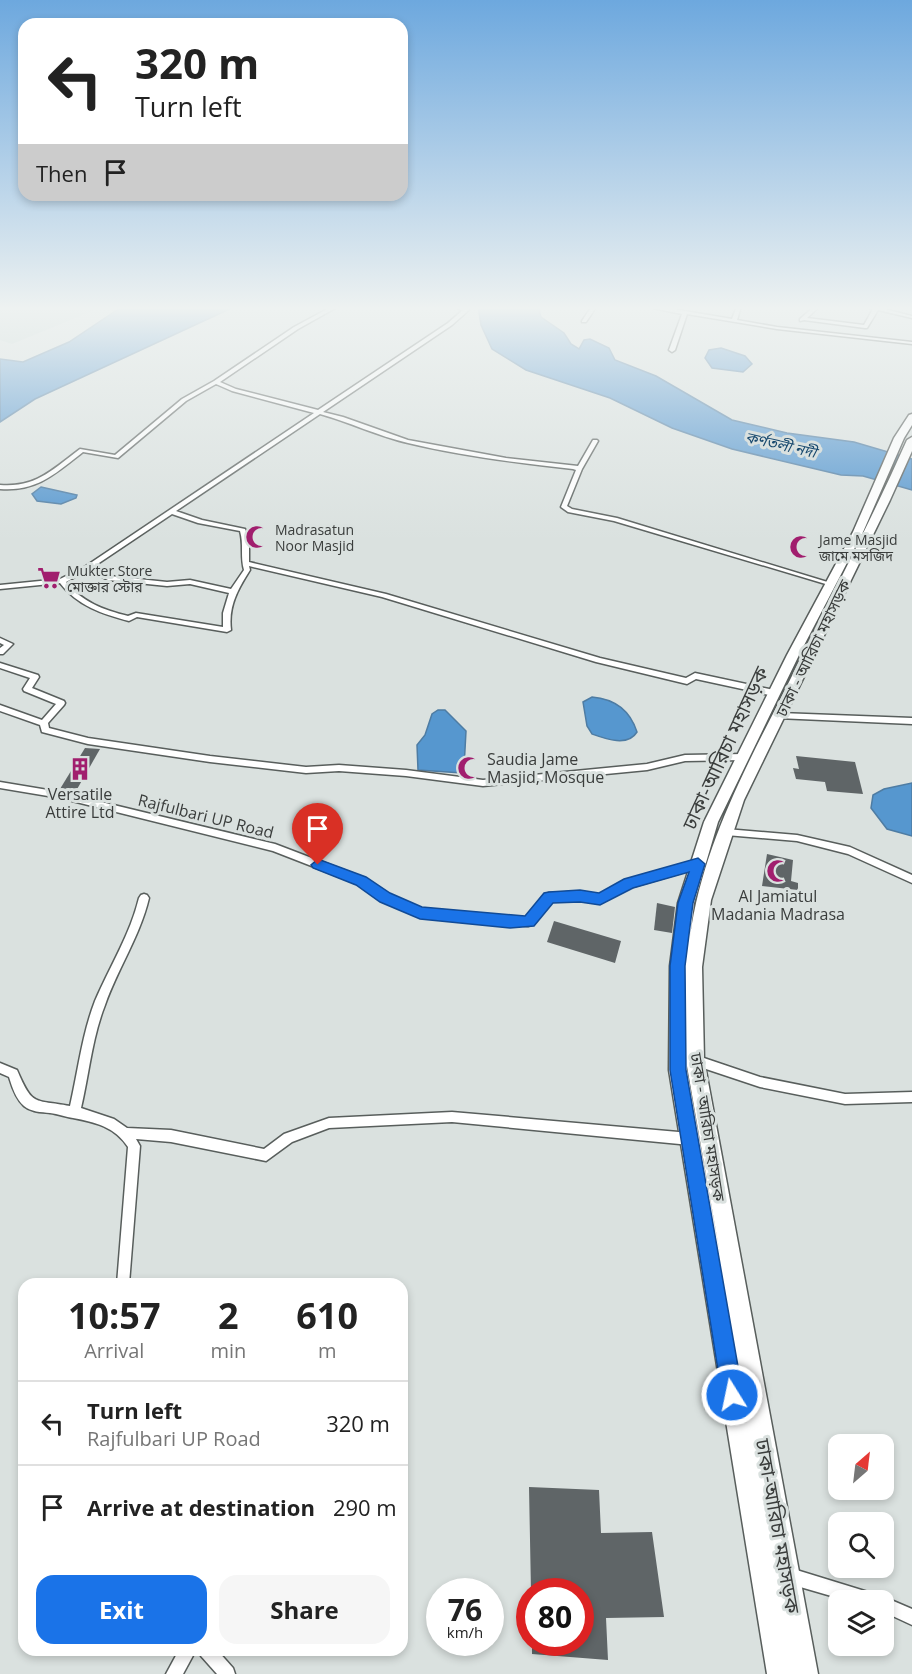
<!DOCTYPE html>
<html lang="en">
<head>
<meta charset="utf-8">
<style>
	body { margin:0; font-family:"Open Sans","Noto Sans Bengali",sans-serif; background:#f6f6f6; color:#222; height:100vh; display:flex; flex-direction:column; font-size:22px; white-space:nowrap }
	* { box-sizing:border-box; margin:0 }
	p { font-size:20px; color:#767676 }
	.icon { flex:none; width:33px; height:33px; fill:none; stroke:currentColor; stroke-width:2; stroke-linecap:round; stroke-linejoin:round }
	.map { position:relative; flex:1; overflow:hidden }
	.details { position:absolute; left:18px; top:1278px; width:390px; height:378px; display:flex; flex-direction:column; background:#fff; border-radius:18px; box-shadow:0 3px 9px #0003 }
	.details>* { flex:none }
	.hud { position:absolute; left:18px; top:18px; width:390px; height:183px; border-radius:18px; box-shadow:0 3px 9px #0003; background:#fff; color:#222; overflow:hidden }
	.needle { width:39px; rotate:28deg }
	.buttons { position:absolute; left:828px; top:1434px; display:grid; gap:12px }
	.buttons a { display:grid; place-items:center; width:66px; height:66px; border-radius:12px; background:#fff; box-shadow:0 3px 9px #0003; font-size:30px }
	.speed { position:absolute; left:426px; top:1578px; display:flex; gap:12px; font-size:30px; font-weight:700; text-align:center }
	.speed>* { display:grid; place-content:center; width:78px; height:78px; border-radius:50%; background:#fff; box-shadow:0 3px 9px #0003; line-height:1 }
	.speed small { font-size:15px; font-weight:400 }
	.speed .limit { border:9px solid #d22; background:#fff; color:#111 }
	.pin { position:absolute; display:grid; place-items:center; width:51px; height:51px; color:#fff; margin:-62px -26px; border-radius:50% 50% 50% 0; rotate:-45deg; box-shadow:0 0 6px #0007 }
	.pin .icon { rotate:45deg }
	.me { position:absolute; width:66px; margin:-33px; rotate:350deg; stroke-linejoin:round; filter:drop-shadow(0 0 4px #0008) }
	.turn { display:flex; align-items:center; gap:21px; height:126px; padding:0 18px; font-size:27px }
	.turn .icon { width:78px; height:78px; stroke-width:2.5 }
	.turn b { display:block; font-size:42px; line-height:51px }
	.then { display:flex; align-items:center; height:57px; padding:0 18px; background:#0003; gap:12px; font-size:22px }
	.eta { display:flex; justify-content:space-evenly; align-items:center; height:102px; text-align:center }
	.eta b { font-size:36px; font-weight:700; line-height:42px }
	.cta { display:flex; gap:12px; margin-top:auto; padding:12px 18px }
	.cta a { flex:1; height:69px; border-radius:18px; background:#1a73e8; color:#fff; font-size:24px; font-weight:700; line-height:69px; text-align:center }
	.cta a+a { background:#f6f6f6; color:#222 }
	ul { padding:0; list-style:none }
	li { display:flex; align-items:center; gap:18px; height:84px; padding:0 18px; border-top:2px solid #e0e0e0 }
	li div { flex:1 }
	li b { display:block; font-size:22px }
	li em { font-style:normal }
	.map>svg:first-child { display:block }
	.built { fill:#c6d6d2 }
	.water { fill:#5697cf; stroke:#4e7ca3; stroke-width:1.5 }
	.building { fill:#5f6567 }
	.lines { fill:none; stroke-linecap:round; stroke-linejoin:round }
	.minor-casing { stroke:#585e5c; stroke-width:3 }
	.trunk-casing { stroke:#585e5c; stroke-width:3 }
	.minor { fill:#fff; fill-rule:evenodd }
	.trunk { fill:#fff; fill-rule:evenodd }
	.route { fill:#1a73e8; stroke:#114b97; stroke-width:1.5 }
	.labels { text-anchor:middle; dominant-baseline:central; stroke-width:6; stroke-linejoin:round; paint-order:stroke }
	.far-poi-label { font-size:14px; fill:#3a3d3c; stroke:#dae1df; text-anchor:start }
	.far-water-label { font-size:15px; font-style:italic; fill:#18496e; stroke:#dae1df }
	.street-label { font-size:16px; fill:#3a3d3c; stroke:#dae1df }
	.poi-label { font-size:16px; fill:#3a3d3c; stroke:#dae1df }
	.near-street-label { font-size:20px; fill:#3a3d3c; stroke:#dae1df }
</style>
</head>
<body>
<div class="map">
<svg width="912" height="1674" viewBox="0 0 912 1674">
	<rect width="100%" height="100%" fill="#dae1df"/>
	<path class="built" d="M0,306H98L102,307L12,344L0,340Z"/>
	<g class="water">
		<path d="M123,306H236L35,399L0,422V359L23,362L69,342Z"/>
		<path d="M478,306H538L541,317L564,333L571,344L579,349L584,340L590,339L609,348L615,360L656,376L732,420L787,433L854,442L912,459V490L863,476L841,475L732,449L672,428L610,398L526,370L492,349L481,325Z"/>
		<path d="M721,348L745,356L752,364L743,372L712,368L705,358L709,350Z"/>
		<path d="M41,487L77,495L76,498L61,504L37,501L32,494Z"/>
		<path d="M592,697C615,699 630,710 637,732C628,747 606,739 592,734L587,726L583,702Z"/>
		<path d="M438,710H445L466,731L464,768L462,773L418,770L417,745L425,735L432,714Z"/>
		<path d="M912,783V836L887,829L871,808L873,795L884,789Z"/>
	</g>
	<g class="building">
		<path d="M85,748L100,749L76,791L60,789Z"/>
		<path d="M796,756L855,762L863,794L827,791L825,782L796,779L793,768L799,769Z"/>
		<path d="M767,854L793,860L791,881L798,883V890L762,886Z"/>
		<path d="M657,903L675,907L672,933L654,930Z"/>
		<path d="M554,921L621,941L615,963L547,942Z"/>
		<path d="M529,1487L599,1490L601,1533L652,1532L664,1617L606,1618L608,1660L532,1654V1642H580V1592H531Z"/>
	</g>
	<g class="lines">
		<g class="minor-casing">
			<g id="minor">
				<path d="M333,306H339L298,329L220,382L236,389L318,410L448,323L463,310L449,306L469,308V310L452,325L323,412L343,417L408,440L506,458L578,466L593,440H597L598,441L582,469L567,506L572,509L617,518L834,584L831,586L829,585L614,521L568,512L561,507L576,470L573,469C517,463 462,456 408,443C378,436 349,422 320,414L176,511L202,520L245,529L249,539V562L386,594L600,658L686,678L695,673L774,690L777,691L778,693L777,695L774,696L696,679L687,684L596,662L382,597L249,566L250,570C238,589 228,606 231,630L227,632L137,617L129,621C102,614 78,606 60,583L0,589V585L60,579L86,566L314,413L232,391L216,384L186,401L118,458L83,452C56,473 37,492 0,489V485C36,488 53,469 80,449L115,455L182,399L214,381L294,327ZM172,514L198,523L240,531C244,544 240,557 244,570L231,589L190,580L167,582L110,576L93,567ZM88,570L108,580L167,586L190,584L229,593L223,613V627L136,613L128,616C104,610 82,602 66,582Z"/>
				<path d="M592,306H597L586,322H582V321Z"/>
				<path d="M643,306H655L732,319L737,306H741L737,320L777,327L912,342V344L777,329L687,314L675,350L672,352L669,350L682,314Z"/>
				<path d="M815,306H820L807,318L864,325L873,309L863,306H872L912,316V318L878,310L867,328H865L804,320L800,321V319Z"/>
				<path d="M0,638L13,644L3,654H0V648L4,645L0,643Z"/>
				<path d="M0,663L38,675L39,677L32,688L64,701L65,703L64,705L48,723L49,728L88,738L210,756L306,767L339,765L406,770L483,780L647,764L685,755L744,754L748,757L744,760L685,761L647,770L483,786L406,776L339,771L306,773L210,762L88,744L42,732L40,725L0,711V705L42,720L56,704L24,691L23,689L30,678L0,668Z"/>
				<path d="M780,713L912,718V724L777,718L776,716Z"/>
				<path d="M0,782L60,792L275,844L364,878L388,895L421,909L526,918L546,894L549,893L580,892L599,895L626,881L698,860L701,861L703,864L701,867L698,868L632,887L600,903L580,900L551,901L531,925L528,926L420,917L382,901L358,884L273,851L60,798L0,788Z"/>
				<path d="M726,829L797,835L850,847L912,875V883L848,854L797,841L726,835L723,834L722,832L723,830Z"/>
				<path d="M144,894L147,895L149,898C140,936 118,968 105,1005C92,1038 89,1074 81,1108L114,1119L127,1128L171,1130L264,1149L284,1134L329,1118L452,1112L690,1133L694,1135L696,1139L694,1143L690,1145L452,1122L329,1128L292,1142L266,1161L171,1142L136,1139L140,1146L129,1284H117L128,1147C115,1127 95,1122 73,1118C66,1117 58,1114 50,1113C41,1112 31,1112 24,1106C16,1099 12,1087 9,1077L0,1073V1063L17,1070C33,1107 33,1099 70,1106C78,1071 82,1035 95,1001C110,966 130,935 139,898L141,895Z"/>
				<path d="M695,1055L760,1077L845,1094L912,1092V1102L845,1104L760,1087L691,1064L690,1060L691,1056Z"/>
				<path d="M790,1568L868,1592L873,1595L876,1600H845L790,1584L785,1581L782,1576L785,1571Z"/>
				<path d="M884,1597L912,1609V1625L884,1612V1600H878Z"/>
				<path d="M179,1650H196L183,1674H166Z"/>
				<path d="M199,1650H217L233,1668L235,1674H217L201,1656Z"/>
			</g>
		</g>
		<g class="trunk-casing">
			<path id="trunk" d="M912,414V425L904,438L863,532L799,655L718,822L694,903L690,937C702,848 745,769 785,690C826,607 869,525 907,440L912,437V451L890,500L744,800L711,900L702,967L704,1060L818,1674H767L669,1070L670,966L678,903L704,822L787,655L853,532L894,438L909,415ZM687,1066L721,1260L687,1070Z"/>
		</g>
		<use href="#minor" class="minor"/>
		<use href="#trunk" class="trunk"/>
	</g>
	<linearGradient id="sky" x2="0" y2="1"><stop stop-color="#6da8de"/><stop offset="0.57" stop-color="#eef2f1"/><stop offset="1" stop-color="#eef2f1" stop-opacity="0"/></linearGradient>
	<rect width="912" height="541" fill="url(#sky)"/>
	<path class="route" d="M698,858L705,864L693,903L685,966L686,1070L743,1395L740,1403L732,1406L725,1403L722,1395L670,1070V966L678,903L689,872L633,888L600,905L580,902L553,903L534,926L510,928L420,919L380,902L356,885L313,868L311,865L318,859L366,877L390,893L422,907L525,916L544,893L549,892L580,890L599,893L624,879Z"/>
	<defs>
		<g id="mosque-bare" transform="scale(1.8)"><path d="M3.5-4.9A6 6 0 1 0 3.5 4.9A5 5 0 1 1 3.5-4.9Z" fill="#a11e6e" stroke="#dae1df" stroke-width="2.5" paint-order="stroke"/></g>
		<g id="supermarket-bare" transform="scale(1.8)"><path d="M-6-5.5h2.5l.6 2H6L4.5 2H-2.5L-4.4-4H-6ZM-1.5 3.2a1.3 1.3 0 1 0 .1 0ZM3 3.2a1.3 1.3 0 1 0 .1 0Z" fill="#a11e6e" stroke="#dae1df" stroke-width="2.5" paint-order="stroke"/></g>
		<g id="building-bare" transform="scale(1.8)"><path d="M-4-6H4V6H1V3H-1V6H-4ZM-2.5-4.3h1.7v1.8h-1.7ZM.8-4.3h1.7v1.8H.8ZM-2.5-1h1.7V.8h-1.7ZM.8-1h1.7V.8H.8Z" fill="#a11e6e" stroke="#dae1df" stroke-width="2.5" paint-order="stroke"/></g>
	</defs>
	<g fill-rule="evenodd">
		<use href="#mosque-bare" x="257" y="537"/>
		<use href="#mosque-bare" x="801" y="547"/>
		<use href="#supermarket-bare" x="49" y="578"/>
		<use href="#mosque-bare" x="469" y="768"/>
		<use href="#building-bare" x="80" y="769"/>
		<use href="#mosque-bare" x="778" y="871"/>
	</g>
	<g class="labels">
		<g class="far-poi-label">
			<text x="275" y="529">Madrasatun<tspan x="275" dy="16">Noor Masjid</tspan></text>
			<text x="819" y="539">Jame Masjid<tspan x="819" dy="16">জামে মসজিদ</tspan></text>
			<text x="67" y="570">Mukter Store<tspan x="67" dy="16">মোক্তার স্টোর</tspan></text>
		</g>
		<g class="far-water-label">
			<text transform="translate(781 444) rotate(13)">কর্ণতলী নদী</text>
		</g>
		<g class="street-label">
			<text transform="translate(813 648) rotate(-64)">ঢাকা - আরিচা মহাসড়ক</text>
			<text transform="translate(206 816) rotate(14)">Rajfulbari UP Road</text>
			<text transform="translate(708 1127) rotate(81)">ঢাকা - আরিচা মহাসড়ক</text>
		</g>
		<g class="poi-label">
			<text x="487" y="759" text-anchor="start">Saudia Jame<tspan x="487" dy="18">Masjid, Mosque</tspan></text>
			<text x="80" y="794">Versatile<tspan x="80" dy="18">Attire Ltd</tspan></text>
			<text x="778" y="896">Al Jamiatul<tspan x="778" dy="18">Madania Madrasa</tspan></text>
		</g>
		<g class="near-street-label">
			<text transform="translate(725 748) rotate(-65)">ঢাকা-আরিচা মহাসড়ক</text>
			<text transform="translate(778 1526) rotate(80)">ঢাকা-আরিচা মহাসড়ক</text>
		</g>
	</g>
</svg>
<div class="buttons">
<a><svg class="needle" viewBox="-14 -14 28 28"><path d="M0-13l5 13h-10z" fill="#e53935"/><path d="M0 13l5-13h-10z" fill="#767676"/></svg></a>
<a><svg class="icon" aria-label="search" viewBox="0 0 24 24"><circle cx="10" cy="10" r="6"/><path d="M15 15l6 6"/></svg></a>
<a><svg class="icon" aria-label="layers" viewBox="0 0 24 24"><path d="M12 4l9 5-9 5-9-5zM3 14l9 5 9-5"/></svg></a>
</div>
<div class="speed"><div>76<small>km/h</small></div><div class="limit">80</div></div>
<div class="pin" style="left:318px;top:865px;background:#d93025"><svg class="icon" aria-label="arrive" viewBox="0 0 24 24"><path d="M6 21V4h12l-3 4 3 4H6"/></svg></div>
<svg class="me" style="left:732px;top:1395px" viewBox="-20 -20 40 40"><circle r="17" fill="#1a73e8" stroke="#fff" stroke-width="3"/><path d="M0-11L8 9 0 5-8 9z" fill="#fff"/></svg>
<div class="hud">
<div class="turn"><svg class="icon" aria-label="left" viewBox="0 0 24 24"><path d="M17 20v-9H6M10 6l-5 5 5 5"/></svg><div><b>320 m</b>Turn left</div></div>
<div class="then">Then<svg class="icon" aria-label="arrive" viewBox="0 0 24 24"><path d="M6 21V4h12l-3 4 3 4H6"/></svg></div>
</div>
<section class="details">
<div class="eta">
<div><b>10:57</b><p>Arrival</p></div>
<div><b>2</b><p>min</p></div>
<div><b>610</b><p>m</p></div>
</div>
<ul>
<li><svg class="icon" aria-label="left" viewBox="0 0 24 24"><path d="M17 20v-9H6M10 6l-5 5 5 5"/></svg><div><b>Turn left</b><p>Rajfulbari UP Road</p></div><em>320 m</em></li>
<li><svg class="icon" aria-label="arrive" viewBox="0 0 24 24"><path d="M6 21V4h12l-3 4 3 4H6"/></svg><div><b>Arrive at destination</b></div><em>290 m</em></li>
</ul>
<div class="cta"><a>Exit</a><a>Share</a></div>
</section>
</div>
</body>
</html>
